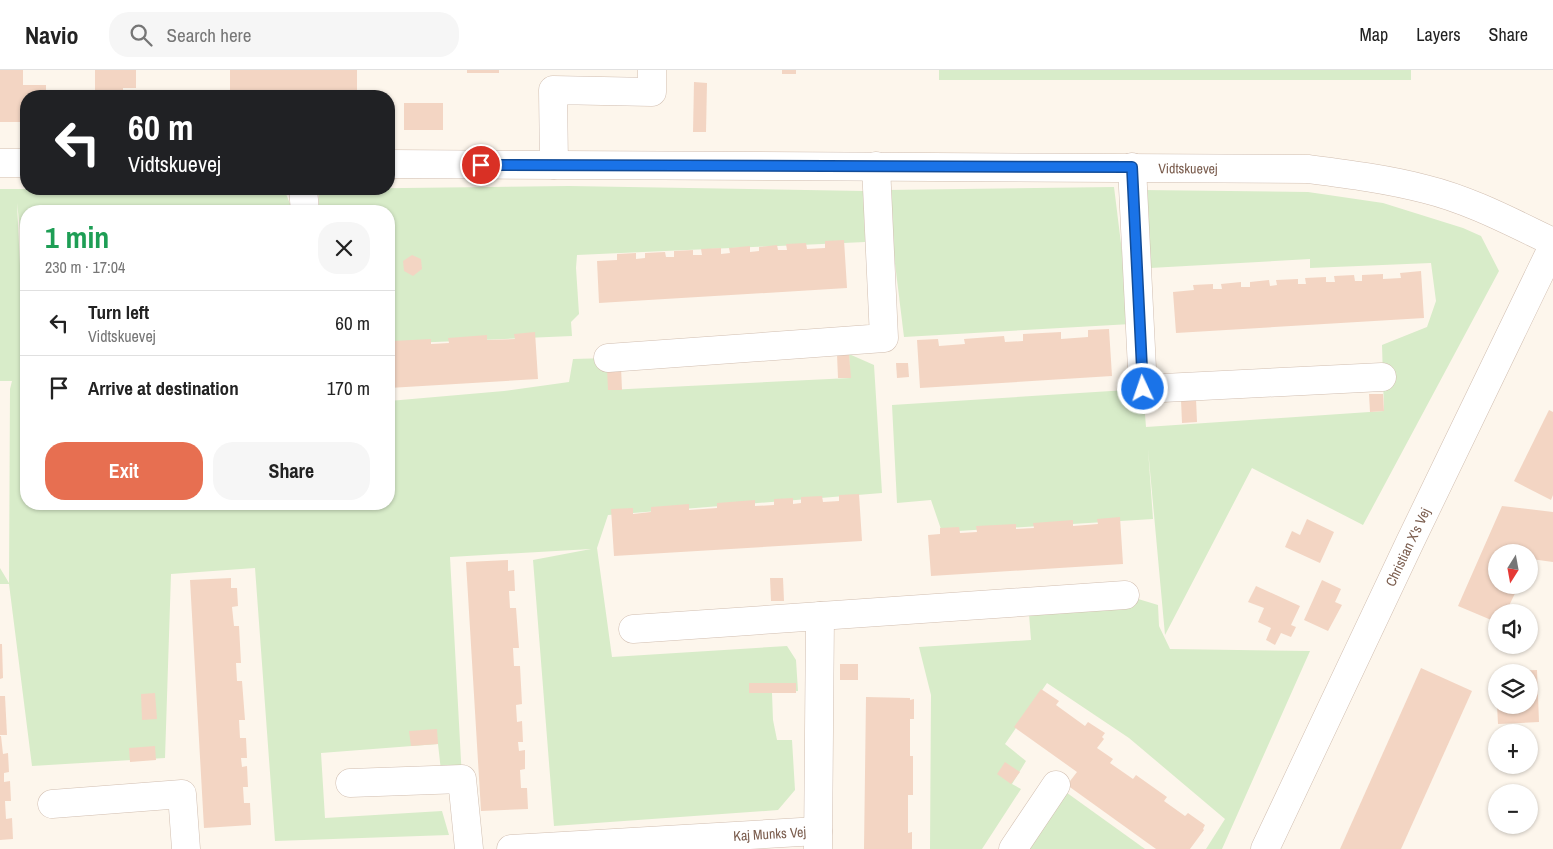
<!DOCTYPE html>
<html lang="en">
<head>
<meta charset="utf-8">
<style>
	body { margin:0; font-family:"Archivo Narrow",sans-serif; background:#f6f6f6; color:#222; height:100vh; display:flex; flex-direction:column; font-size:19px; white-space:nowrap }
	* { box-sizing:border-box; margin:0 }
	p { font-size:16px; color:#767676 }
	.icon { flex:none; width:28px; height:28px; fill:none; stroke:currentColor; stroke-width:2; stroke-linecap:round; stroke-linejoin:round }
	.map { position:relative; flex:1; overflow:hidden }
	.side { position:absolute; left:20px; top:135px; width:375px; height:305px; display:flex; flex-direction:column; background:#fff; border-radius:20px; box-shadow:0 1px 4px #0004 }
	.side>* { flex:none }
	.banner { position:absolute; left:20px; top:20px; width:375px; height:105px; border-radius:20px; box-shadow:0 1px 4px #0004; background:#202124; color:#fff; overflow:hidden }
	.needle { width:32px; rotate:191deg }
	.controls { position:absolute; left:1488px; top:474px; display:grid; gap:10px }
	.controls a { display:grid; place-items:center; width:50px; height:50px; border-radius:50%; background:#fff; box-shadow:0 1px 4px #0004; font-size:25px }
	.pin { position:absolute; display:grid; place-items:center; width:42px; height:42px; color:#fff; margin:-21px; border:2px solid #fff; border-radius:50%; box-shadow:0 1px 5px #0007 }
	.me { position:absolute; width:55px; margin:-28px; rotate:357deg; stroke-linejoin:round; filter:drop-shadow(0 0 4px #0008) }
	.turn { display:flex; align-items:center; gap:18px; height:105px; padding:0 25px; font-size:22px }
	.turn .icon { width:65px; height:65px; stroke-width:2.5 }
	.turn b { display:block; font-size:35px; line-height:42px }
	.round { display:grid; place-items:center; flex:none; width:52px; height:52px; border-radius:20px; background:#f6f6f6 }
	.summary { display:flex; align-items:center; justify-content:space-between; height:85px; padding:0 25px }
	h1 { font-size:30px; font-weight:800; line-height:38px; color:#1e9e55 }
	.button { display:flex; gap:10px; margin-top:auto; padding:10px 25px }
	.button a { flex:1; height:58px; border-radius:20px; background:#e76f51; color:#fff; font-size:20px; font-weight:800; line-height:58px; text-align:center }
	.button a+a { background:#f6f6f6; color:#222 }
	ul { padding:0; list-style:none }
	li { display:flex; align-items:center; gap:15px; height:65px; padding:0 25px; border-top:1px solid #e0e0e0 }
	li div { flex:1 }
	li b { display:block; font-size:19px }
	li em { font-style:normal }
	header { display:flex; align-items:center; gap:30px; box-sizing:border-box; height:70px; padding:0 25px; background:#fff; border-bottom:1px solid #e0e0e0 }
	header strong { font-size:24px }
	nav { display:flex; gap:28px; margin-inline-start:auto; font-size:18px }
	.search { width:350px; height:45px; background:#f6f6f6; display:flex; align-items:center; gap:12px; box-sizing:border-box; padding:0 18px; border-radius:20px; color:#767676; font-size:19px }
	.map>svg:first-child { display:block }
	.green { fill:#d8ecc9 }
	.building { fill:#f3d5c3 }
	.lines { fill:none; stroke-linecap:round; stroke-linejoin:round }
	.minor-casing { stroke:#d1beb0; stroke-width:29 }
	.minor { stroke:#fff; stroke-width:28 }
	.route-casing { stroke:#114b97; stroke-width:12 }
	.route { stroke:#1a73e8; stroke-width:9 }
	.labels { text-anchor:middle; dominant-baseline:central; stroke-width:4; stroke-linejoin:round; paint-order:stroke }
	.street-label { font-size:14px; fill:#7a5c4d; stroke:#fffaf3 }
</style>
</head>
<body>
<header>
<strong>Navio</strong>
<div class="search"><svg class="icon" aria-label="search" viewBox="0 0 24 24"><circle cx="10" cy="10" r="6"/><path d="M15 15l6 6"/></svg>Search here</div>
<nav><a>Map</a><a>Layers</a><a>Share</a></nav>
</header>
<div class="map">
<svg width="1553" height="779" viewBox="0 0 1553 779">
	<rect width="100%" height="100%" fill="#fdf6ec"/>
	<g class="green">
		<rect x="939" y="0" width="472" height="10"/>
		<path d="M569,116L864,121L865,172L577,185L576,198L579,244L571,252L572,266L389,274V141H318L319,119Z"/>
		<path d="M1114,117L1131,254L904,267L886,120Z"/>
		<path d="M0,119H284L293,141H26V195H24L17,133L23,258L26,257V434H389V331L504,321L569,312L573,289L608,288V320L850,308L849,284L874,295L882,423L608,445L597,478L612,587L787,576L796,590L798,621L772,623L773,650L777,670H792L795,720L778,740L554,756L533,490L591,479L450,487L462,709L442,710L438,674L321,683L325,748L442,741L449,765L275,771L255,498L171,504L165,688L32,696L9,514H0V498L9,513L10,319L12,311H0Z"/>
		<path d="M1142,120L1308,122L1383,133L1463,158L1481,166L1499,201L1363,455L1252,398L1165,565L1148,379L1153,449L942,462L931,430L897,433L892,335L1143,319L1146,357L1384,341L1382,275L1427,257L1436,231L1431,193L1310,198V189L1150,198Z"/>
		<path d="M1125,525L1158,535L1159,556L1170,579L1310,581L1222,779H1206L1225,749L1129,668L1047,613L1005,674L1026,691L1012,714L1021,719L982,779H930L931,625L919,577L1031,570L1028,531Z"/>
		<path d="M1056,715L1145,779H1020Z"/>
	</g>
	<g class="building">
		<path d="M0,0H23V15H46V26H26V52H0Z"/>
		<path d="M95,0H136V18H123V26H95Z"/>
		<rect x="230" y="0" width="127" height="26"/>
		<rect x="467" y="0" width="32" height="3"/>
		<rect x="782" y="0" width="14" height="4"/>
		<path d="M694,12L707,13L706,62H693Z"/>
		<rect x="404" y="33" width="39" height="27"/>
		<path d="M844,170L847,218L599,233L597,191L617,190V184L636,183V189L645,188V183L665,182L666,187H674V181L693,180V185H702L701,179L721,178V184L730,183L729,178L750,176V182L759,181V177L777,175L778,180H787L786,174L806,173L807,179L825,178V171Z"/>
		<path d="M412,185L421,189L422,199L413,206L404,201L403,191Z"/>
		<path d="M1421,201L1424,248L1176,263L1173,222L1194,220L1193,215L1213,214V219H1222L1221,214L1241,212V217H1250V212L1269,210L1270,216L1277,215L1276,210L1298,209V214H1306L1305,208L1326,207V212H1335L1334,206L1354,205L1355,211H1362V205L1383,204V209L1401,208L1400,203Z"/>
		<path d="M1109,259L1112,306L920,318L917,270L938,269L939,276L965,274L964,269L1004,266L1005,272L1023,271V264L1061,262V269L1088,267V260Z"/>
		<path d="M535,262L538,309L389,318V277L392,276V271L431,269V274L449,273L448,268L487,265V270L515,269L514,264Z"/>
		<path d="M837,284H849L851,308H838Z"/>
		<path d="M896,293H908L909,307L897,308Z"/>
		<path d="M621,297L622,320H608L607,298Z"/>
		<path d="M1369,324H1383L1384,341L1370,342Z"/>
		<path d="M1196,329L1197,352L1182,353L1181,330Z"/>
		<path d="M1549,340L1553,342V425L1551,430L1514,411Z"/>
		<path d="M859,424L862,471L614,486L611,439L633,438V444L651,442V437L689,434V440L717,438V433L755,430V436L774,435V429L793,428V434L801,433V427L822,426L823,432L839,431V425Z"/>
		<path d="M1502,436L1553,442V492L1531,489L1529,493V482H1496V515H1519L1506,542H1496V552L1458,536Z"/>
		<path d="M1120,447L1123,494L931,506L928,465L940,464V458L959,457L960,463L977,462L976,456L1016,454V459L1034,458L1033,453L1073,450V456L1098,454L1097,449Z"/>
		<path d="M1307,449L1334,462L1320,493L1285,477L1292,461L1300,465Z"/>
		<path d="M508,490V501L514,500L515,521H509L510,538H516L519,578H513L514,596H520L522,634L516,635L517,652L522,651L523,672H518L519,681L525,680V699L520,700L521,718H527L528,739L481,741L466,492Z"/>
		<path d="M231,508V518H237L238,536L232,537L234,556H239L241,593H236L237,611H242L245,650H239L240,668H246L247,688H241L242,697L247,696L248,717H243L244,733H250L251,755L204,758L190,510Z"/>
		<path d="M770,508H783L784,531H771Z"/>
		<path d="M1322,510L1341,519L1335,532L1342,535L1328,561L1304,550Z"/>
		<path d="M1256,516L1300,536L1291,555L1296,557L1291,567L1281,563L1275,575L1266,570L1271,558L1258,552L1264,538L1248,532Z"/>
		<path d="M0,574H2L3,608L0,609Z"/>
		<rect x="840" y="594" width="18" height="16"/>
		<path d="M1421,598L1472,621L1401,779H1340Z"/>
		<path d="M1537,600L1539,652L1498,654L1497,635H1529V602H1515V601Z"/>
		<rect x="749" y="613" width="47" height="10"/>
		<path d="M1041,619L1059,631L1056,635L1085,656L1088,652L1105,663L1102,667L1104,669L1097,678L1113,689L1110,693L1133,709L1136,705L1167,727L1164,731L1185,746L1188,743L1205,755L1203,759L1204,760L1190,779H1156L1067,715L1077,702L1014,657Z"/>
		<path d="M155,623L157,649L142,650L141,624Z"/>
		<path d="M0,626H5L7,665H0Z"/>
		<path d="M866,627L910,628V630L914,629V649H910V686H913V725H908V763L912,762V779H864Z"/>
		<path d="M437,659L438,674L411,676L409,661Z"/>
		<path d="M0,666H1L3,684L8,683L9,702L4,703V712L10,711L11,731H5L6,749L12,748L13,769L0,770Z"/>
		<path d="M155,676L156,690L130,692L129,678Z"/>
		<path d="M1005,692L1020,702L1011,714L997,704Z"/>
	</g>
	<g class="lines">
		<g class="minor-casing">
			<g id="minor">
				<path d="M0,93H26"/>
				<path id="s1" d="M389,94L1308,99C1347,104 1387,109 1425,119C1470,130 1511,152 1553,172"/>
				<path d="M554,95L553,20L652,22V0"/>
				<path d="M1132,97L1143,319L1382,307"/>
				<path d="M303,119L305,141"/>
				<path d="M608,288L884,268L876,96"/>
				<path d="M633,559L1125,525"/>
				<path d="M350,713L462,709L469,779"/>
				<path d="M52,734L182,724L186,779"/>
				<path id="s2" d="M511,779L818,761"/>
				<path d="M818,779L820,546"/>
				<path d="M1013,779L1056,715"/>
				<path id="s3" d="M1265,779L1410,472L1553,176"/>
			</g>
		</g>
		<use href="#minor" class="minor"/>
	</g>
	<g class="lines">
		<g class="route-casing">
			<path id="route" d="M481,95L1132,97L1143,319"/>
		</g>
		<use href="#route" class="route"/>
	</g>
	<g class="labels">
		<g class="street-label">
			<text stroke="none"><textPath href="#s1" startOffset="799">Vidtskuevej</textPath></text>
			<text stroke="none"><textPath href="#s3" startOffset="334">Christian X's Vej</textPath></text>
			<text stroke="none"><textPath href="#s2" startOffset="259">Kaj Munks Vej</textPath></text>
		</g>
	</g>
</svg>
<div class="controls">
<a><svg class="needle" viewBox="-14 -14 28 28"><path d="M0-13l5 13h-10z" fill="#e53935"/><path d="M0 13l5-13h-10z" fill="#767676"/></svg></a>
<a><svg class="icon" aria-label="sound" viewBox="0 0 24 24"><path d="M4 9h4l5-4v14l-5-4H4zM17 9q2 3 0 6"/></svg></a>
<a><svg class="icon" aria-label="layers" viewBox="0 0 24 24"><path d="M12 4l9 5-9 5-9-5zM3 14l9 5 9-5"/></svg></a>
<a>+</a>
<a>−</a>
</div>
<div class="pin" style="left:481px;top:95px;background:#d93025"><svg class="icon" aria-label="arrive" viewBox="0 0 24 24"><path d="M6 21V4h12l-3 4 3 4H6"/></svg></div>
<svg class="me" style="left:1143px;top:319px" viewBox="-20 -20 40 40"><circle r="17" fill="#1a73e8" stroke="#fff" stroke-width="3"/><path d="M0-11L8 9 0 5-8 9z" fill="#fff"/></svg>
<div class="banner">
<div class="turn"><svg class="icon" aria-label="left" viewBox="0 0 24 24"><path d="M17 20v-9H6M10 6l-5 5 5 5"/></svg><div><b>60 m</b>Vidtskuevej</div></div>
</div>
<section class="side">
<div class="summary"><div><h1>1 min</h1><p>230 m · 17:04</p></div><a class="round"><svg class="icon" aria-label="close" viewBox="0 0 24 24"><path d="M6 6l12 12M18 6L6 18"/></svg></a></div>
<ul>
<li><svg class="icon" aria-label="left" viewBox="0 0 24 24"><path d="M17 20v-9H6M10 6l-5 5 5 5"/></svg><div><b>Turn left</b><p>Vidtskuevej</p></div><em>60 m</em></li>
<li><svg class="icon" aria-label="arrive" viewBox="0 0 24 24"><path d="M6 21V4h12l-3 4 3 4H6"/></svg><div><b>Arrive at destination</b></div><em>170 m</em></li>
</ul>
<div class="button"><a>Exit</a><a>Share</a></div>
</section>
</div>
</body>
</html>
